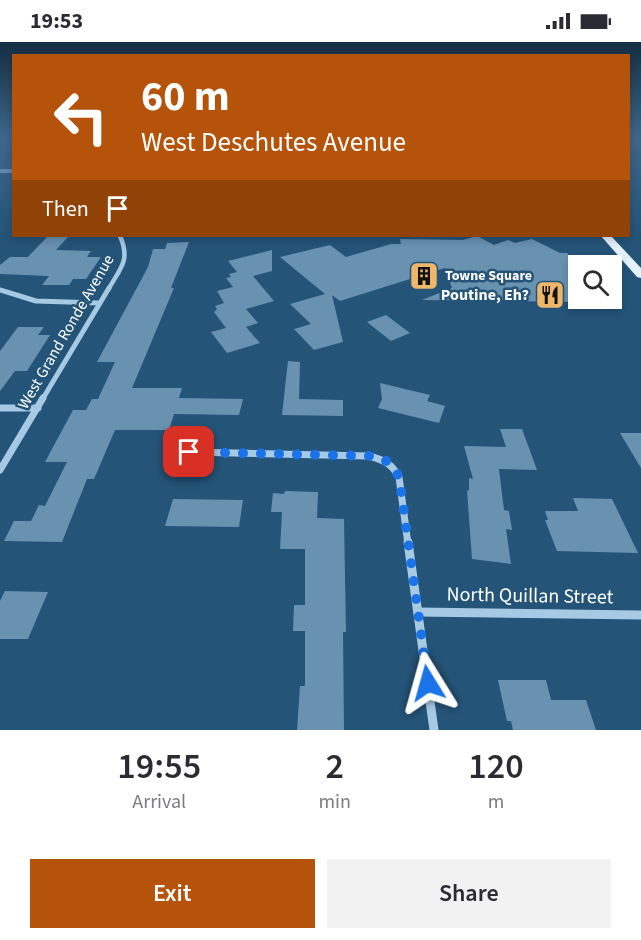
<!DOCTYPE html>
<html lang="en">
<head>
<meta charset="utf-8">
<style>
	body { margin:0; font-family:"Source Sans 3",sans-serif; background:#f2f2f3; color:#2b2b33; height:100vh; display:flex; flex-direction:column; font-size:22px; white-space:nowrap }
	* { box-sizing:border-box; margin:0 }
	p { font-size:20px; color:#7c7c81 }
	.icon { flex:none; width:33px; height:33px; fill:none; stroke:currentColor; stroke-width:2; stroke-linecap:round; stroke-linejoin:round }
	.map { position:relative; height:688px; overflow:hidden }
	.drawer { display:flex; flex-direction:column; background:#fff; flex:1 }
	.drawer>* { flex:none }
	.hud { position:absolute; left:12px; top:12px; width:618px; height:183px; border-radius:0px; box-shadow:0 3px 9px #0003; background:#b45309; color:#fff; overflow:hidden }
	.buttons { position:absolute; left:568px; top:213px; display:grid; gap:12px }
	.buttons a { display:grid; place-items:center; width:54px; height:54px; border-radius:0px; background:#fff; box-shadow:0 3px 9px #0003; font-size:30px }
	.pin { position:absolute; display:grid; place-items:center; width:51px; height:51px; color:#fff; margin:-26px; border-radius:12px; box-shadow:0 3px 9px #0006 }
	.me { position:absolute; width:66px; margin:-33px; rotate:352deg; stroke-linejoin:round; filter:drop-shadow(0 0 4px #0008) }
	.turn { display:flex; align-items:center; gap:21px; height:126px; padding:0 30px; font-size:27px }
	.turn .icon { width:78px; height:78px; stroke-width:2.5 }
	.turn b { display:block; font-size:42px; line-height:51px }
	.then { display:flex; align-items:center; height:57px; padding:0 30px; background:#0003; gap:12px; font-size:22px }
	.eta { display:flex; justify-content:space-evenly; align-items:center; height:102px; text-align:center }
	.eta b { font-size:36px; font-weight:600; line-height:42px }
	.action { display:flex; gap:12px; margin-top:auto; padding:12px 30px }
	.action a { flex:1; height:69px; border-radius:0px; background:#b45309; color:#fff; font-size:24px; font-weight:600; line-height:69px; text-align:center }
	.action a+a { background:#f2f2f3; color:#2b2b33 }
	.status { display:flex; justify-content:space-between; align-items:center; height:42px; padding:0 30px; background:#fff; direction:ltr }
	.status svg { height:16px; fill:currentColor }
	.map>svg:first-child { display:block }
	.building { fill:#6992b1 }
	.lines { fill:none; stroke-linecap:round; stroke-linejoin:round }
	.minor-far3 { stroke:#a6cae4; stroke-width:4.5 }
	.minor-far2 { stroke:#a6cae4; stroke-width:5 }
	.minor-far1 { stroke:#a6cae4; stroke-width:7 }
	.minor { stroke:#a6cae4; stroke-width:9 }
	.tertiary { fill:#a6cae4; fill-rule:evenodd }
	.primary { fill:#e5f1fc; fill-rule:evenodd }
	.route { stroke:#1a73e8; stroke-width:10; stroke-dasharray:0 18 }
	.labels { text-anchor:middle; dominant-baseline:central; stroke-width:5; stroke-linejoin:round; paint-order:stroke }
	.far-poi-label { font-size:14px; font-weight:bold; fill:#fff; stroke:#245478; text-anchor:start }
	.poi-label { font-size:16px; font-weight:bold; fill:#fff; stroke:#245478; text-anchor:end }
	.street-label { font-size:16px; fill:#fff; stroke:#245478 }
	.near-street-label { font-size:20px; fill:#fff; stroke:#245478 }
</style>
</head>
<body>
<div class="status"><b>19:53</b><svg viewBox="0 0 49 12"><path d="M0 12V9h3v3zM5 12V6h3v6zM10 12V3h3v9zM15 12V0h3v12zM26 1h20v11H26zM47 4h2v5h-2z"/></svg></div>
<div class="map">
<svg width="641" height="688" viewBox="0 0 641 688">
	<rect width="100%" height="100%" fill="#245478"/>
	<g class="building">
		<path d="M48,194H69L56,208L91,209L87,215H101L86,237H73L69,243H42L49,234L0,232V223L10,215H28Z"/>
		<path d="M477,194L494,203L508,198L515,201L532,197L560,211H567L579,228V260L422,258L452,246L445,226L340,259L332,253L343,300L314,308L294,287L311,282L290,262L325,252L280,215L330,203L346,215L391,202H401L400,197L463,198Z"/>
		<path d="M189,200L171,246H174L132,346H182L179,356L243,357L239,373L174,372L169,388H115L94,437H87L62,500L4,499L14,479H31L39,463L45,464L67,420H45L73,368H86L92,357H98L115,320H97L148,225L153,207H165L167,201Z"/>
		<path d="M272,208V229L253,234L274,259L246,267L258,281L246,285L260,301L227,311L211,290L226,286L214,270L217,267L215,264L224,261L217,249L233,245L226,236L231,235L229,232L237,230L228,219Z"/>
		<path d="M386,273L410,291L391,299L367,280Z"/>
		<path d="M18,285H44L38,293H50L27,329H15L0,349V309Z"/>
		<path d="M288,319L300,320L299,357L343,358V374L282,373Z"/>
		<path d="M380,341L430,353L427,359L445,364L439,381L378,366L382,357Z"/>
		<path d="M500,387H522L537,428L499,427L504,468L509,469L512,488L506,487L511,522L472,517L467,448L469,449V436L473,437L464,404L506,405Z"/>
		<path d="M620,391H641V426Z"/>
		<path d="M285,449L318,450L317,476L344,477L346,590H343L344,688H297L300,644H305V589H293L294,563H305V507H280L282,470H271L273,451L284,452Z"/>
		<path d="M573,456L612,457L638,511L557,509L545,478H548L545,469H578Z"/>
		<path d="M173,457L243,458L239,485L165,484Z"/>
		<path d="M5,549L48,550L28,597H0V559Z"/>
		<path d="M498,638H546L551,658H586L596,688H513L511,679H507Z"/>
	</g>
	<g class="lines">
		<path class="minor-far3" d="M108,248C120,226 131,219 120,194"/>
		<g class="minor-far2">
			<path d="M0,248L36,259L99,261"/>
			<path d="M42,358L109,246"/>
		</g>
		<g class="minor-far1">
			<path d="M0,366H38"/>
			<path d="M189,410L369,414C384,418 391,421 399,435L408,502"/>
			<path d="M0,428L43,356"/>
		</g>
		<g class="minor">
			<path d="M408,500L434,688"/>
			<path d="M418,570L641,573"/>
		</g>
		<rect class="tertiary" x="0" y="127" width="14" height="4"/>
		<path class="primary" d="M601,194H611L641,226V236L637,235Z"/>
	</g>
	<linearGradient id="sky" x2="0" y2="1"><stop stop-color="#142e42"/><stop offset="0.5" stop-color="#3f678b"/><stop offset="1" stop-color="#3f678b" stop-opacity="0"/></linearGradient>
	<rect width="641" height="193" fill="url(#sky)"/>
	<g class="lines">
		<path class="route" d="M189,410L369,414L385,418L394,426L399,435L428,641"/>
	</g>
	<defs>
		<g id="building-square" transform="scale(1.5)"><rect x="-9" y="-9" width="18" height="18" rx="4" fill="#eeb669" stroke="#245478"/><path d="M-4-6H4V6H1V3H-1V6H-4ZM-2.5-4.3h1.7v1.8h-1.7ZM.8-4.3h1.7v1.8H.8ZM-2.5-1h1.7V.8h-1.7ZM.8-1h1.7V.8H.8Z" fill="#111"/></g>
		<g id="restaurant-square" transform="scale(1.5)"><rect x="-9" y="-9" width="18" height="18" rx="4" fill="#eeb669" stroke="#245478"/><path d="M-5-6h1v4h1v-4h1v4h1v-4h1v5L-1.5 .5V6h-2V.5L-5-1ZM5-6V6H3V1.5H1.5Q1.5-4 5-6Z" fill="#111"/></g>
	</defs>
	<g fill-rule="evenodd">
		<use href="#building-square" x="424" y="234"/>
		<use href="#restaurant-square" x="550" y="253"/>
	</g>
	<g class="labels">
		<g class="far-poi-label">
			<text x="445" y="234">Towne Square</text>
		</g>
		<g class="poi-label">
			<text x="529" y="253">Poutine, Eh?</text>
		</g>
		<g class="street-label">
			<text transform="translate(66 290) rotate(-60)">West Grand Ronde Avenue</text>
		</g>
		<g class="near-street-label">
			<text transform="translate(530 554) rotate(1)">North Quillan Street</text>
		</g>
	</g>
</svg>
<div class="buttons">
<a><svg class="icon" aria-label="search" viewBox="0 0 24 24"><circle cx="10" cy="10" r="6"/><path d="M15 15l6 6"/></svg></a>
</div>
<div class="pin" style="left:189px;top:410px;background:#d93025"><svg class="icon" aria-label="arrive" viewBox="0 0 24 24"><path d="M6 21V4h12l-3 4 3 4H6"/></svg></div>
<svg class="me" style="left:428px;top:641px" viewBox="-20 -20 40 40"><path d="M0-17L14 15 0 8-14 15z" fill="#1a73e8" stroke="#fff" stroke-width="4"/></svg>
<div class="hud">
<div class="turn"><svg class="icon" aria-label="left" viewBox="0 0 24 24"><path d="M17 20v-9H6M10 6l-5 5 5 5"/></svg><div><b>60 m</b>West Deschutes Avenue</div></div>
<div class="then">Then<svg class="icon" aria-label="arrive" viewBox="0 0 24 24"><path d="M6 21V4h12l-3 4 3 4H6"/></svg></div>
</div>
</div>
<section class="drawer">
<div class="eta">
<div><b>19:55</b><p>Arrival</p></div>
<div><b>2</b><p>min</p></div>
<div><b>120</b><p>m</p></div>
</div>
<div class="action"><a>Exit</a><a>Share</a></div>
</section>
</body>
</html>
